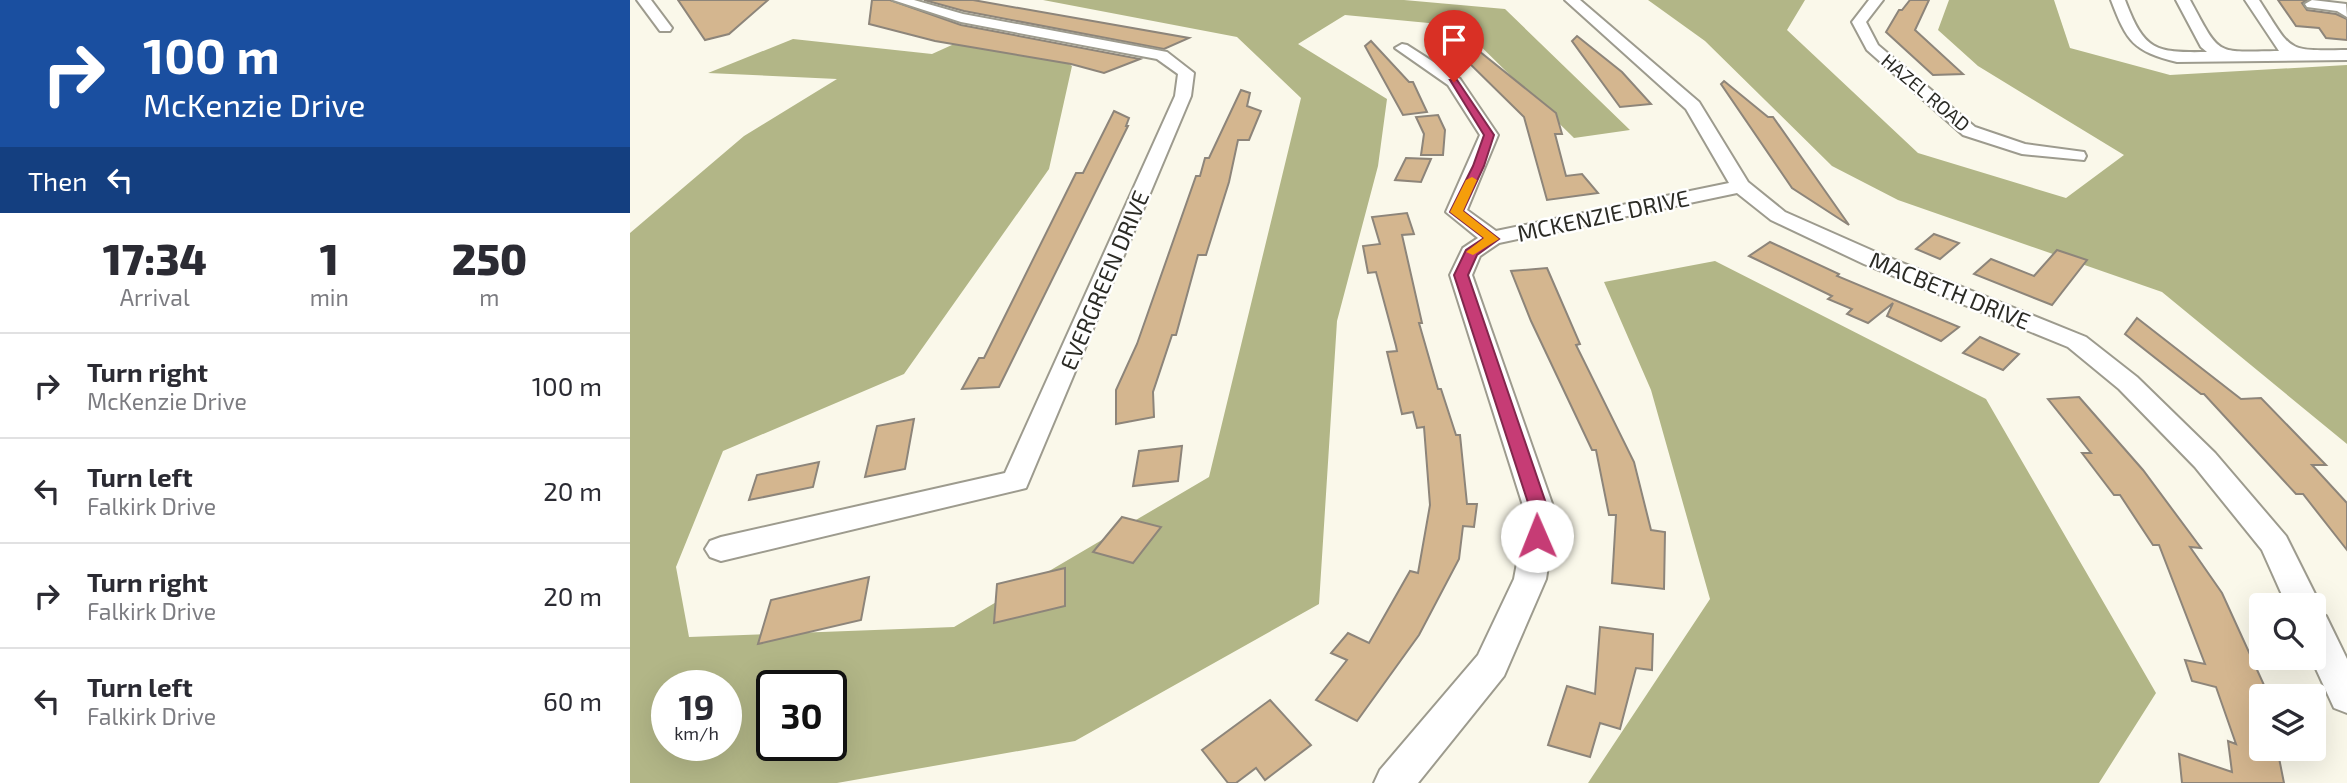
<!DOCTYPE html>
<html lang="en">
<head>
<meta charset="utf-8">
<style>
	body { margin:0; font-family:"Exo 2",sans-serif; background:#f2f2f3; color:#2b2b33; height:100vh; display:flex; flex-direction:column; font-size:26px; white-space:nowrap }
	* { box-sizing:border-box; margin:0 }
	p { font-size:23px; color:#7c7c81 }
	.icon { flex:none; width:38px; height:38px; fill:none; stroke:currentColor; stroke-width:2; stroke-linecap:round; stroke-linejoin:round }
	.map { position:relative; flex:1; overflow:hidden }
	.side { display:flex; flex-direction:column; background:#fff; width:630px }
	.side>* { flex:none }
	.hud { background:#1a4fa0; color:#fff; overflow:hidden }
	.buttons { position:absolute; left:1619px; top:593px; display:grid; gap:14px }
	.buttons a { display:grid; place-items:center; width:77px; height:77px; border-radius:7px; background:#fff; box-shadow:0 7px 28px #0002; font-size:35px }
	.speed { position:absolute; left:21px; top:670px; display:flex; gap:14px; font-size:35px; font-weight:700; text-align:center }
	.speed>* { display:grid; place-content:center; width:91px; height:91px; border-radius:50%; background:#fff; box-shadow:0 7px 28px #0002; line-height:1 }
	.speed small { font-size:18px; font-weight:400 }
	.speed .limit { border:4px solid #111; border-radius:10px; background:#fff; color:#111 }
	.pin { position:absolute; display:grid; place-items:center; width:60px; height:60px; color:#fff; margin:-72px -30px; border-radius:50% 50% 50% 0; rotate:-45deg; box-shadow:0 0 7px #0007 }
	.pin .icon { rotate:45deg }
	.me { position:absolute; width:77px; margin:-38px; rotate:359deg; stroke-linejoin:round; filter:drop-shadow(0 0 5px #0008) }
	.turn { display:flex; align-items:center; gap:24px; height:147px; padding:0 28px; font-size:32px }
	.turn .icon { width:91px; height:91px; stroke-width:2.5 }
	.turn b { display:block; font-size:49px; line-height:60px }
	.then { display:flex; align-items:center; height:66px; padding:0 28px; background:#0003; gap:14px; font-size:26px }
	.eta { display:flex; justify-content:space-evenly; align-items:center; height:119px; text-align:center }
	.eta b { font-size:42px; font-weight:800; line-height:49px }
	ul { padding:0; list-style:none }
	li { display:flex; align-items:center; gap:21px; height:105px; padding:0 28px; border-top:2px solid #e1e1e2 }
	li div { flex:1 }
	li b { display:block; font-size:26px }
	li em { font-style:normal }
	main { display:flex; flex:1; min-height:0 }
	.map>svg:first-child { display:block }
	.forest { fill:#b2b687; fill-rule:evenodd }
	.building { fill:#d4b68f; stroke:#8d857a; stroke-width:2 }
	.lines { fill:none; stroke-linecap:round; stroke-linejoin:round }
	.minor-casing { stroke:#9d9b8e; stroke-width:4 }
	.minor { fill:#fff; fill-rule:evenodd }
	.route { fill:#c63c75; stroke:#81274c; stroke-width:2 }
	.slow { fill:#f59e0b }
	.labels { text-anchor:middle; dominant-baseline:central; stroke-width:5; stroke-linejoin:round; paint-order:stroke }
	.far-street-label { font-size:19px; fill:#2b2b25; stroke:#fff }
	.street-label { font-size:23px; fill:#2b2b25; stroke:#fff }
</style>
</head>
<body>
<main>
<section class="side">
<div class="hud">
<div class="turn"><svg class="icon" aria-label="right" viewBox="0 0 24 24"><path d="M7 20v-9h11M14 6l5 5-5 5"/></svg><div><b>100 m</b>McKenzie Drive</div></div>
<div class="then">Then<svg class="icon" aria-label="left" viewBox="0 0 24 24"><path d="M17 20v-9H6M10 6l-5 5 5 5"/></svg></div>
</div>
<div class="eta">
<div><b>17:34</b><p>Arrival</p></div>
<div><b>1</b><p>min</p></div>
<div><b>250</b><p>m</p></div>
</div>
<ul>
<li><svg class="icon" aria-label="right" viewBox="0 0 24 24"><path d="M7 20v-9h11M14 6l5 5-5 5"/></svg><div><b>Turn right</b><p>McKenzie Drive</p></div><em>100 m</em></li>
<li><svg class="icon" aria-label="left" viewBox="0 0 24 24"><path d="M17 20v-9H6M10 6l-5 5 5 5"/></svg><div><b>Turn left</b><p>Falkirk Drive</p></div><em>20 m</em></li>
<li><svg class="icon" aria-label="right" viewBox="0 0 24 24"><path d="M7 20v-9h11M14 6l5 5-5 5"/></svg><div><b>Turn right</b><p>Falkirk Drive</p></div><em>20 m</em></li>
<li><svg class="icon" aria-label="left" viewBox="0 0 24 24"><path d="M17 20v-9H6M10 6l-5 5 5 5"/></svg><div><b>Turn left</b><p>Falkirk Drive</p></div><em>60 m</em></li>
</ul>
</section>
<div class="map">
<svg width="1717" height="783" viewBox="0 0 1717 783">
	<rect width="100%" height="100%" fill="#faf8ea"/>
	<g class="forest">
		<path d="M413,0H774L875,9L1000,130L944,138L830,26L715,15L668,44L757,99L748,166L707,321L689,604L445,741L207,783H0V233L114,136L207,79L78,73L163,39L302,54L344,35L408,43L442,66L419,169L274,374L93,451L46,567L59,637L324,627L579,477L671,98L607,37ZM37,686H96V746H37ZM142,686H201V746H142Z"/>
		<path d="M1018,0H1175L1157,30L1288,153L1436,198L1494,155L1348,66L1308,30L1319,0H1424L1440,48L1540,75L1717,65V444L1532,292L1268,200L1202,166L1075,41Z"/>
		<path d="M1085,261L1356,399L1526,693L1469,783H958L1080,599L1021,390L974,282Z"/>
	</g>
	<g class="building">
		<path d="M48,0H138L99,34L75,40Z"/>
		<path d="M242,0H260L331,25L510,59L474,73L441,64L305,41L239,24Z"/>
		<path d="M294,0H343L559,38L534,49L334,11Z"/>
		<path d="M1280,0H1299L1285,30L1333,74L1303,75L1256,32L1269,10H1272Z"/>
		<path d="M1648,0H1677L1672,3L1677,10L1706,14L1717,19V40L1696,38L1689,28L1666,26Z"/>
		<path d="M947,36L992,72L1021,104L990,107L942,41Z"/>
		<path d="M741,41L779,82H783L797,112L773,115L735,46Z"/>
		<path d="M844,47L926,113L932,134H925L936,176L952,174L968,193L917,200L894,117L834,58Z"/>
		<path d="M1094,81L1138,117H1143L1219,225L1162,188L1091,84Z"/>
		<path d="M611,90L620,93L617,106L631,111L619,140H608L599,182L576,255H568L546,335H542L523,392L524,417L486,424V390L507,344L566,176H570L575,158H579Z"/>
		<path d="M484,111L499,118L496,126H498L369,387L332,389L349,358H354L446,173H453Z"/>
		<path d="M808,115L815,130L813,155H791L794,134L786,117Z"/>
		<path d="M776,158L801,159L791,182L765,180Z"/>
		<path d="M777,213L784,234L772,235L792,323H789L808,389H811L826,435H830L837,504H847L844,527L833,526L829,559L789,635L727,721L686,700L717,660L701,653L718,633L739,643L780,571L788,573L800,505L794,427L787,428L783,412L772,414L757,352L767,351L766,346L746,272L738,273L733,246L750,244L742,217Z"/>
		<path d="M1304,234L1329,243L1310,259L1286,249Z"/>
		<path d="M1140,242L1209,274L1207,276L1329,327L1311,341L1257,316L1263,303L1238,323L1217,314L1222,309L1198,299L1202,296L1119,256Z"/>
		<path d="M1427,250L1457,260L1422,305L1344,274L1361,259L1404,276Z"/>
		<path d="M917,268L950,344L946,345L1004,462L1021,530L1035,532L1034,589L982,583L986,515H979L966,450H962L901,321L881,271Z"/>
		<path d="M1507,318L1611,399L1631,398L1696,465H1682L1717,503V550L1673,494H1666L1574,394H1571L1495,334Z"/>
		<path d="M1350,337L1389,354L1373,370L1333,353Z"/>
		<path d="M1449,397L1513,470L1571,548L1560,547L1592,593L1639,696H1631V752L1649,758L1654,783H1552L1549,754L1602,772L1598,741L1606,744L1586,687L1562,681L1555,660L1575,664L1529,545H1523L1490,495H1484L1452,453H1461L1418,399Z"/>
		<path d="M284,419L275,469L235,477L247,426Z"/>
		<path d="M552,446L548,481L503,486L509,451Z"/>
		<path d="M189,462L183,487L119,500L127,475Z"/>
		<path d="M492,517L531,527L503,563L463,552Z"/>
		<path d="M435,568V606L364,623L367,584Z"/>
		<path d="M239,577L231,620L128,644L141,600Z"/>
		<path d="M970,627L1023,634L1022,670L1006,668L990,729L970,723L960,757L918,745L937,686L965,694Z"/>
		<path d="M640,700L681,745L635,780L626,768L606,783H598L572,750Z"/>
	</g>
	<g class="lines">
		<g class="minor-casing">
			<g id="minor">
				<path d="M7,0H21L42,28L40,31H30Z"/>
				<path d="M263,0H284L333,14L537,52L564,73L561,96L396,488L91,561L80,557L75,549L80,541L91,537L375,473L545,96L548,74L527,59L331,22Z"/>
				<path d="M935,0H950L1069,102L1118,182L1155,212L1250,254L1456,337L1507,377L1585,453L1656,536L1691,606L1687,613L1696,616L1717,659V713L1704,708L1681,658L1684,606H1657L1632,550L1565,467L1489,389L1438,347L1234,264L1141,220L1107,193L869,243L850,256L842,275L926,515L916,579L874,676L788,783H744L750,770L848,655L884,579L896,515L820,275L833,248L848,238L816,212L850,135L818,85L765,48L772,44L777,45L830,79L868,135L837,210L866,231L1099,183L1056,109Z"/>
				<path d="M1239,0H1253L1236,22L1248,45L1345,127L1395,144L1454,152L1456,156L1454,160L1392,154L1333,135L1237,50L1222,22Z"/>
				<path d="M1481,0H1495C1514,50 1524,53 1577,52L1571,47L1546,0H1560C1591,57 1584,52 1649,51L1615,0H1629C1663,52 1654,51 1717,50V60L1547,62C1503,51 1497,42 1481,0Z"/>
				<path d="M1682,0L1716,4L1717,17L1707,11L1677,7L1675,4Z"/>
			</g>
		</g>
		<use href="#minor" class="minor"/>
	</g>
	<path class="route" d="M820,80H827L864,135L854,166L833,211L869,239L847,255L838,275L920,515L917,536L907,543L898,536L902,515L824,275L836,250L854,238L820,212L843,166L854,135Z"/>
	<path class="slow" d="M842,177L847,180L833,211L869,239L843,255L836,252L854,238L820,212L836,180Z"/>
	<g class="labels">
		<g class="far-street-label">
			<text transform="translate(1296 92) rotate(40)">HAZEL ROAD</text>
		</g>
		<g class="street-label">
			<text transform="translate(973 215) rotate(-12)">MCKENZIE DRIVE</text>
			<text transform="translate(474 280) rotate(-67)">EVERGREEN DRIVE</text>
			<text transform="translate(1320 290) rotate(22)">MACBETH DRIVE</text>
		</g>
	</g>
</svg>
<div class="buttons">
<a><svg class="icon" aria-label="search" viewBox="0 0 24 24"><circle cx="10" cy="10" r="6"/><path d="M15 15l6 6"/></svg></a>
<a><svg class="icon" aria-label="layers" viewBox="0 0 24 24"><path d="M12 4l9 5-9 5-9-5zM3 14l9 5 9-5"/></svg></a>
</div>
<div class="speed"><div>19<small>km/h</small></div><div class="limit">30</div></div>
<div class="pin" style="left:824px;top:82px;background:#d93025"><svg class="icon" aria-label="arrive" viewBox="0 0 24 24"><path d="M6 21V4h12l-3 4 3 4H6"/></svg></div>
<svg class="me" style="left:907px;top:536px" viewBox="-20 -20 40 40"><circle r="19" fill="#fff"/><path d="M0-13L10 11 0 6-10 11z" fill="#c63c75"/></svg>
</div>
</main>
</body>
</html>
